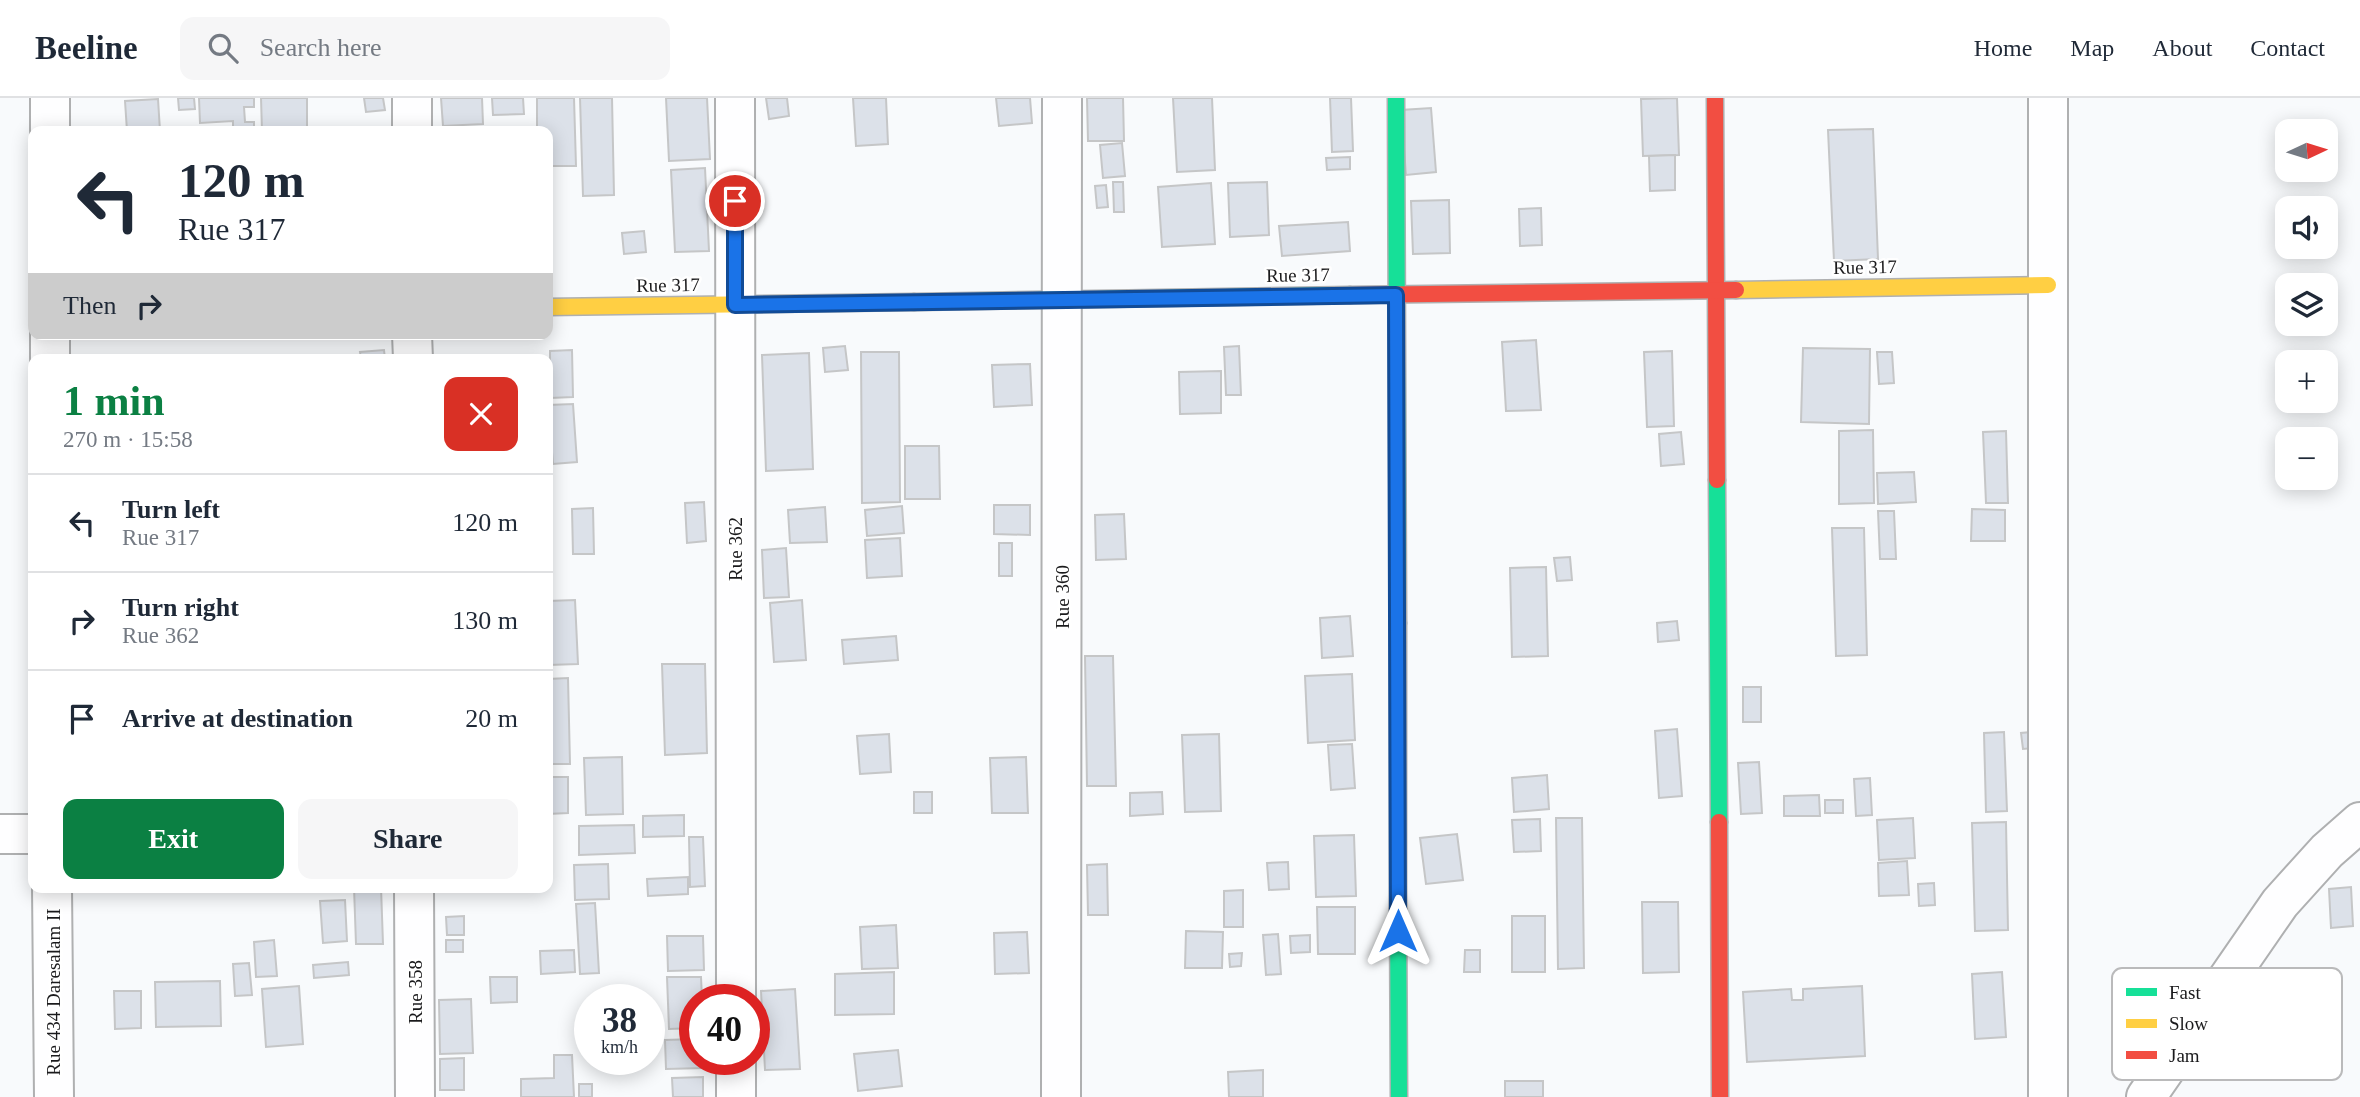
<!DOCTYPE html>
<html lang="en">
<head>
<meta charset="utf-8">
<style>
	body { margin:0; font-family:"Times New Roman",serif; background:#f6f6f7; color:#1f2937; height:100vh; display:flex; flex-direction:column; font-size:26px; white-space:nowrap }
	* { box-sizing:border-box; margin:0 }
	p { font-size:23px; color:#747a83 }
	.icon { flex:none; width:38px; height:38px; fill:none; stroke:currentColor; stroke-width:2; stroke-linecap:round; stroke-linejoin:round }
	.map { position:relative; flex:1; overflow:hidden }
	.side { position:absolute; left:28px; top:256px; width:525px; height:539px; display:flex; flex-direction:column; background:#fff; border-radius:14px; box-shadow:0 4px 18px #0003 }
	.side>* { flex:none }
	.top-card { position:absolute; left:28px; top:28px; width:525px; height:214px; border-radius:14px; box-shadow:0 4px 18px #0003; background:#fff; color:#1f2937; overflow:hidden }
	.needle { width:46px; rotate:86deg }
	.tools { position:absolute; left:2275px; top:21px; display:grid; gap:14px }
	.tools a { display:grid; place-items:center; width:63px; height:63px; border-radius:14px; background:#fff; box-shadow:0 4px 18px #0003; font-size:35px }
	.speed { position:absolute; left:574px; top:886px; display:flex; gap:14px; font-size:35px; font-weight:700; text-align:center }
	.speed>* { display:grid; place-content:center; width:91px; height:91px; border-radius:50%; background:#fff; box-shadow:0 4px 18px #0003; line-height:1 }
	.speed small { font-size:18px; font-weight:400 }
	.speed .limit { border:10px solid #d22; background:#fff; color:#111 }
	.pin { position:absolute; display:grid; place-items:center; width:60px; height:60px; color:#fff; margin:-30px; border:4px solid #fff; border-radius:50%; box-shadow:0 2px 7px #0007 }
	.me { position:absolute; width:77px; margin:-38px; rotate:0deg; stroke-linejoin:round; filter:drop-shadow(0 0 5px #0008) }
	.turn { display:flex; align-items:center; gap:24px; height:147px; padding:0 35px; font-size:32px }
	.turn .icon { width:91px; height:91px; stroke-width:2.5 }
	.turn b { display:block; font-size:49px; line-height:60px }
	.then { display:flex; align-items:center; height:66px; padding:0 35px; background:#0003; gap:14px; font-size:26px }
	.round { display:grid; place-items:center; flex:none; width:74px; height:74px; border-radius:14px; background:#f6f6f7 }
	.headline { display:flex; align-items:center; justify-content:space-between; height:119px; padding:0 35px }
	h1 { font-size:42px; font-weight:700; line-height:52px; color:#0b8043 }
	.button { display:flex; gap:14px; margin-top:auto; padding:14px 35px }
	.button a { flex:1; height:80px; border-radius:14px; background:#0b8043; color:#fff; font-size:28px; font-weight:700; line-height:80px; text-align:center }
	.button a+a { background:#f6f6f7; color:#1f2937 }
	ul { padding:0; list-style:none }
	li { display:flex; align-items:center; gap:21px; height:98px; padding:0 35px; border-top:2px solid #e0e1e3 }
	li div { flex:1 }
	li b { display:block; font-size:26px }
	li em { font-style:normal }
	header { display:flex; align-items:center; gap:42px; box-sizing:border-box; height:98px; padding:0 35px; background:#fff; border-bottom:2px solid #e0e1e3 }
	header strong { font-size:33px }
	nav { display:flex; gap:38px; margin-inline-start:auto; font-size:24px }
	.search { width:490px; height:63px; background:#f6f6f7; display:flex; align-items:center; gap:18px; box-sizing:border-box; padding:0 24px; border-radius:14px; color:#747a83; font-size:26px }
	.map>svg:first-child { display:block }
	.building { fill:#dce1e9; stroke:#c5c6c7; stroke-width:2 }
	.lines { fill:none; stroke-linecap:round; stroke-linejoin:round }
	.street-casing { stroke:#afb0b1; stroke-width:42 }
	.fast-casing { stroke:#afb0b1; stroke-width:19 }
	.slow-casing { stroke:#afb0b1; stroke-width:19 }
	.jam-casing { stroke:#afb0b1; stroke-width:19 }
	.street { stroke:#fefeff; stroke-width:38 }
	.fast { stroke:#16e098; stroke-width:16 }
	.slow { stroke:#ffcf43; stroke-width:16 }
	.jam { stroke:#f24e42; stroke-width:16 }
	.route-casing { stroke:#114b97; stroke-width:18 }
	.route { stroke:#1a73e8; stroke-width:12 }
	.labels { text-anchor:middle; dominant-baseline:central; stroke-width:5; stroke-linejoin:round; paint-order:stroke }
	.street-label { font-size:19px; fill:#1a1a1c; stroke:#fff }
	.key { fill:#fff; stroke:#bababb; stroke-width:2 }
	.key-label { font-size:19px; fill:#1a1a1c }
</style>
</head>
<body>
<header>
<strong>Beeline</strong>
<div class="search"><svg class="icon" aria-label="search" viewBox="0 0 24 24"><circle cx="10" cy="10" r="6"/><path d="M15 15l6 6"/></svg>Search here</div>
<nav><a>Home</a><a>Map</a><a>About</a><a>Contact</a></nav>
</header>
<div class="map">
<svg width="2360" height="999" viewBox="0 0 2360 999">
	<rect width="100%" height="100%" fill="#f8fafc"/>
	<g class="building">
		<path d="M178,0H194L195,11L179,12Z"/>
		<path d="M199,0H254V9H244L245,24H254V33H215L233,32V23L200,25Z"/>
		<path d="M261,0H307V33H262Z"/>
		<path d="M364,0H383L385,12L366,14Z"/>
		<path d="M441,0H482L483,26L443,28Z"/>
		<path d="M492,0H523L524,16L493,17Z"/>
		<path d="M537,0H574L576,68H548V33H537Z"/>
		<path d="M580,0H612L614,97L583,98Z"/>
		<path d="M666,0H707L710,61L669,63Z"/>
		<path d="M766,0H787L789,18L769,21Z"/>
		<path d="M853,0H886L888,46L856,48Z"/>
		<path d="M996,0H1030L1032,25L999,28Z"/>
		<path d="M1087,0H1123L1124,43H1088Z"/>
		<path d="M1173,0H1212L1215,72L1177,74Z"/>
		<path d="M1330,0H1351L1353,53L1332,54Z"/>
		<path d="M1677,0L1679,57L1643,58L1641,1Z"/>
		<path d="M158,1L160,33H127L125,3Z"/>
		<path d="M1431,10L1436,74L1406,77L1401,12Z"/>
		<path d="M1873,31L1878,161L1834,163L1828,32Z"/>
		<path d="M1122,45L1125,78L1103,80L1100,47Z"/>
		<path d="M1675,57V92L1650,93L1649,58Z"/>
		<path d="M1350,59V71L1327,72L1326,60Z"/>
		<path d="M705,70L709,153L675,154L671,72Z"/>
		<path d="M1113,84H1123L1124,114H1114Z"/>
		<path d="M1267,84L1269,137L1230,139L1228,85Z"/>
		<path d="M1211,85L1215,146L1162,149L1158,89Z"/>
		<path d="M1106,87L1108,109L1097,110L1095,88Z"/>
		<path d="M1449,102L1450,155L1413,156L1411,103Z"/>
		<path d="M1541,110L1542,147L1520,148L1519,111Z"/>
		<path d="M1348,124L1350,153L1282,158L1279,128Z"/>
		<path d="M644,133L646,154L624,156L622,135Z"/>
		<path d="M1536,242L1541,312L1506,313L1502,244Z"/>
		<path d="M845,248L848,272L825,274L823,250Z"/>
		<path d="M1239,248L1241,297H1226L1224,249Z"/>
		<path d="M1803,250L1870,251L1869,326L1801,324Z"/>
		<path d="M384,252L385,261H361L360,254Z"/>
		<path d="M572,252L573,299L550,300V253Z"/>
		<path d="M1672,253L1674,328L1647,329L1644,254Z"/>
		<path d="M861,254H899L900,404L862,405Z"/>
		<path d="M1877,254H1892L1894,285L1879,286Z"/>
		<path d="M809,255L813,371L766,373L762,257Z"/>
		<path d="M1030,266L1032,307L994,309L992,267Z"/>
		<path d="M1221,273V315L1180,316L1179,274Z"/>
		<path d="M573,306L577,364L553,366L548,307Z"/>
		<path d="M1873,332L1874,405L1839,406V333Z"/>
		<path d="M2006,333L2008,405H1986L1983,334Z"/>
		<path d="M1681,334L1684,366L1661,368L1659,336Z"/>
		<path d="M905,348H939L940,401H905Z"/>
		<path d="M1914,374L1916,404L1878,406L1877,375Z"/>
		<path d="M704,404L706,443L687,445L685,405Z"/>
		<path d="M994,407H1030V437L994,436Z"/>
		<path d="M902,408L904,435L867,438L865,412Z"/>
		<path d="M825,409L827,444L790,445L788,412Z"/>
		<path d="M593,410L594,456H573L572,411Z"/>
		<path d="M1972,411L2005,412V443H1971Z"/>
		<path d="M1878,413H1894L1896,461H1880Z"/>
		<path d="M1124,416L1126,461L1096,462L1095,417Z"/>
		<path d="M1832,430H1864L1867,557L1836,558Z"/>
		<path d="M900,440L902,478L867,480L865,442Z"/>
		<rect x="999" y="445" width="13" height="33"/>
		<path d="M786,450L789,499L764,500L762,452Z"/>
		<path d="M1570,459L1572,482L1557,483L1554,460Z"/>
		<path d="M1546,469L1548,558L1512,559L1510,470Z"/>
		<path d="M575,502L578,566L548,567V503Z"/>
		<path d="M802,502L806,562L774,564L770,505Z"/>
		<path d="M1350,518L1353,558L1322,560L1320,520Z"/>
		<path d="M1677,523L1679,542L1658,544L1657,525Z"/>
		<path d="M896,538L898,562L844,566L842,542Z"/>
		<path d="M1085,558H1113L1116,688H1087Z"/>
		<path d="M662,566H705L707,655L665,657Z"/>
		<path d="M1352,576L1355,642L1308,645L1305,578Z"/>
		<path d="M568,580L570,666H548V581Z"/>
		<rect x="1743" y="589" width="18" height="35"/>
		<path d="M1677,631L1682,698L1659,700L1655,633Z"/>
		<path d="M2040,633L2043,649L2023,651L2021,635Z"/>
		<path d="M2004,634L2007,713L1986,714L1984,635Z"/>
		<path d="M889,636L891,674L860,676L857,638Z"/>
		<path d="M1219,636L1221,713L1185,714L1182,637Z"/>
		<path d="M1352,646L1355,690L1331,692L1328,647Z"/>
		<path d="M622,659L623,716L586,717L584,660Z"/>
		<path d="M1026,659L1028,715H992L990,660Z"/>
		<path d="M1759,664L1762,715L1741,716L1738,665Z"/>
		<path d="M1547,677L1549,711L1514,714L1512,680Z"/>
		<path d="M548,679H568V715L548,716Z"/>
		<path d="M1870,680L1872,717L1856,718L1854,681Z"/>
		<rect x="914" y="694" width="18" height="21"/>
		<path d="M1162,694L1163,716L1130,718V695Z"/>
		<path d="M1819,697L1820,718H1784V698Z"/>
		<rect x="1825" y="702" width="18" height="13"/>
		<path d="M684,717V738L643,739V718Z"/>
		<path d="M1556,720H1582L1584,870L1558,871Z"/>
		<path d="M1913,720L1915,760L1879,762L1877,722Z"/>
		<path d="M1540,721L1541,753L1514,754L1512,722Z"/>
		<path d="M2006,724L2008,832L1975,833L1972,725Z"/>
		<path d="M634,727L635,755L579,757V728Z"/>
		<path d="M1457,736L1463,782L1426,786L1420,740Z"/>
		<path d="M1354,737L1356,798L1316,799L1314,738Z"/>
		<path d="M689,739H703L705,788L690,789Z"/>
		<path d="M1907,763L1909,797L1879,798L1878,765Z"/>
		<path d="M1288,764L1289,791L1269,792L1267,765Z"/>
		<path d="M608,766L609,801L575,802L574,767Z"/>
		<path d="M1107,766L1108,817H1088L1087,767Z"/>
		<path d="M688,779V796L648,798L647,781Z"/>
		<path d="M1934,785L1935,807L1919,808L1918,786Z"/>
		<path d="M354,789H381L383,846H356Z"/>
		<path d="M2351,789L2353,828L2331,830L2329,791Z"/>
		<path d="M1243,792V829H1224V793Z"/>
		<path d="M345,802L347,843L323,845L320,803Z"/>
		<path d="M1642,804H1678L1679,874L1643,875Z"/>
		<path d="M595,805L599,875L580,876L576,806Z"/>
		<path d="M1317,809H1355V856H1318Z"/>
		<path d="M464,818V837H447L446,819Z"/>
		<rect x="1512" y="818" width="33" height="56"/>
		<path d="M896,827L898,870L862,871L860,829Z"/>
		<path d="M1186,833L1223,834L1222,870H1185Z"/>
		<path d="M1027,834L1029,875L995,876L994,835Z"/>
		<path d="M1278,836L1281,876L1266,877L1263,837Z"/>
		<path d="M1310,837V854L1291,855L1290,838Z"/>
		<path d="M667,838H703L704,872L668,873Z"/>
		<path d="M274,842L277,878L256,879L254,844Z"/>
		<rect x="446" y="842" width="17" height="12"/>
		<path d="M574,852L575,874L541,876L540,853Z"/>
		<path d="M1465,852H1480V874H1464Z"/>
		<path d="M1242,855L1241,868L1230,869L1229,856Z"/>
		<path d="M348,864L349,877L314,880L313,867Z"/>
		<path d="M249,865L252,897L235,898L233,866Z"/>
		<path d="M894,874V916L835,917V876Z"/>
		<path d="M2002,874L2006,939L1975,941L1972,876Z"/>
		<path d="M490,879H517V904L491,905Z"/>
		<path d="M667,879H701L702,901H695V930L669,931Z"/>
		<path d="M220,883L221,928L156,929L155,884Z"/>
		<path d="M299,888L303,946L266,949L262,891Z"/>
		<path d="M1862,888L1865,958L1747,964L1743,894L1791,891L1792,902H1803V891Z"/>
		<path d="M795,891L800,971L765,972L761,893Z"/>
		<path d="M114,893H141V930L115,931Z"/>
		<path d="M471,901L473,955L440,956L439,902Z"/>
		<path d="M695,941V961H704V970L666,971L665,942Z"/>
		<path d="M898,952L902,988L858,993L854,956Z"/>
		<path d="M554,957H572L574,999H521V981L554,980Z"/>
		<path d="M464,960V992H440V961Z"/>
		<path d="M1263,972V999H1229L1228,974Z"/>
		<path d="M703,979V999H673L672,980Z"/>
		<rect x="1505" y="983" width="38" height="16"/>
		<rect x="579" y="986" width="13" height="13"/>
	</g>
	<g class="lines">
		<g class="street-casing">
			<g id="street">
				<path d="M50,0V33"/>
				<path d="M412,0V33"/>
				<path d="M735,0L736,901"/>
				<path d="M2048,0V999"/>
				<path d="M50,236V261"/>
				<path d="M412,236L413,261"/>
				<path d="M0,736H33"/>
				<path d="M52,789L54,999"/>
				<path d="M414,789L415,999"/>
				<path d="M736,961V999"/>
				<path d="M1061,999L1062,0"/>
				<path d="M2146,999L2280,805L2327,753L2360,724"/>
			</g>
		</g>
		<g class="fast-casing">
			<g id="fast">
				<path d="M1396,0L1398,525"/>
				<path d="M914,204L1350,197"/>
				<path d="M1717,382L1719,724"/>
				<path d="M1398,811L1399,999"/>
			</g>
		</g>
		<g class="slow-casing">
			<g id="slow">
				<path d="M1736,192L2048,187"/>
				<path d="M548,209L914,204"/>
				<path d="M1398,525V811"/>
			</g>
		</g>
		<g class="jam-casing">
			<g id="jam">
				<path d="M1715,0L1717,382"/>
				<path d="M1350,197L1736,192"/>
				<path d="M1719,724L1720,999"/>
			</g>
		</g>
		<use href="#street" class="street"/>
		<use href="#fast" class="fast"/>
		<use href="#slow" class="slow"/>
		<use href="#jam" class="jam"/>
	</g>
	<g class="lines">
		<g class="route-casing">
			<path id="route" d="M735,103V207L1396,197L1398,833"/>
		</g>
		<use href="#route" class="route"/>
	</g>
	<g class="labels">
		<g class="street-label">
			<text transform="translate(1865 169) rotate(-1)">Rue 317</text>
			<text transform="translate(1298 177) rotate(-1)">Rue 317</text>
			<text transform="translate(668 187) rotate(-1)">Rue 317</text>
			<text transform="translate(735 451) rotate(-90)">Rue 362</text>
			<text transform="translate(1062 499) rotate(-90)">Rue 360</text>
			<text transform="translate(53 894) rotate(-90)">Rue 434 Daresalam II</text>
			<text transform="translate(415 894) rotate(-90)">Rue 358</text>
		</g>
	</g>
	<rect x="2112" y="870" width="230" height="112" rx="10" class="key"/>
	<rect x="2126" y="890" width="31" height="8" fill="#16e098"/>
	<rect x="2126" y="921" width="31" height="9" fill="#ffcf43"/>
	<rect x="2126" y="953" width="31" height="8" fill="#f24e42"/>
	<g class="key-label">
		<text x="2169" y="901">Fast</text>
		<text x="2169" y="932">Slow</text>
		<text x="2169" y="964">Jam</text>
	</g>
</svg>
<div class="tools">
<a><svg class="needle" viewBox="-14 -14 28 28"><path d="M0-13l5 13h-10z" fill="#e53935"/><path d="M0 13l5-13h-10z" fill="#747a83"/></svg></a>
<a><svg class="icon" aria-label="sound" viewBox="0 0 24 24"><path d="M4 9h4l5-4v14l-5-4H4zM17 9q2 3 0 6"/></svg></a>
<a><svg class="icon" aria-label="layers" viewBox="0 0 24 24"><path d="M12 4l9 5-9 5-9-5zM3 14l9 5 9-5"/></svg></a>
<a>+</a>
<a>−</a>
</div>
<div class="speed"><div>38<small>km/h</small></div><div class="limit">40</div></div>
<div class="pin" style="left:735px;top:103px;background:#d93025"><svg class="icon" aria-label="arrive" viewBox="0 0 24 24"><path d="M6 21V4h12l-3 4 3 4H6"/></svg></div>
<svg class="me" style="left:1398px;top:833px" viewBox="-20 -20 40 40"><path d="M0-17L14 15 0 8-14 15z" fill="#1a73e8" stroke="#fff" stroke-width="4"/></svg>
<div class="top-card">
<div class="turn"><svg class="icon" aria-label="left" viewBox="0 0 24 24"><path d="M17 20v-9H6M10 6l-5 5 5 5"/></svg><div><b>120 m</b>Rue 317</div></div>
<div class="then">Then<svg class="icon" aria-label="right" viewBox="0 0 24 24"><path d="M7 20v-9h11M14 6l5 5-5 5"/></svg></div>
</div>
<section class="side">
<div class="headline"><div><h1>1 min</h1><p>270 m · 15:58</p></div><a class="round" style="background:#d93025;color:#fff"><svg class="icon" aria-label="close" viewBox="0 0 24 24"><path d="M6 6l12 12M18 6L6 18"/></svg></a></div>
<ul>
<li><svg class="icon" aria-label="left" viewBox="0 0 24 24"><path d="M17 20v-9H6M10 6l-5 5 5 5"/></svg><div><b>Turn left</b><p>Rue 317</p></div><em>120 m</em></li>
<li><svg class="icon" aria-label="right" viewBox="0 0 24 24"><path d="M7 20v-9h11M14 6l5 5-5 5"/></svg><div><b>Turn right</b><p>Rue 362</p></div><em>130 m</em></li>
<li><svg class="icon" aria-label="arrive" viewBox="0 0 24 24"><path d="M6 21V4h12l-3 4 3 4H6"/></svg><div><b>Arrive at destination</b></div><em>20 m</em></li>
</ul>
<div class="button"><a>Exit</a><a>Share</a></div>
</section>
</div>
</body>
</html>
